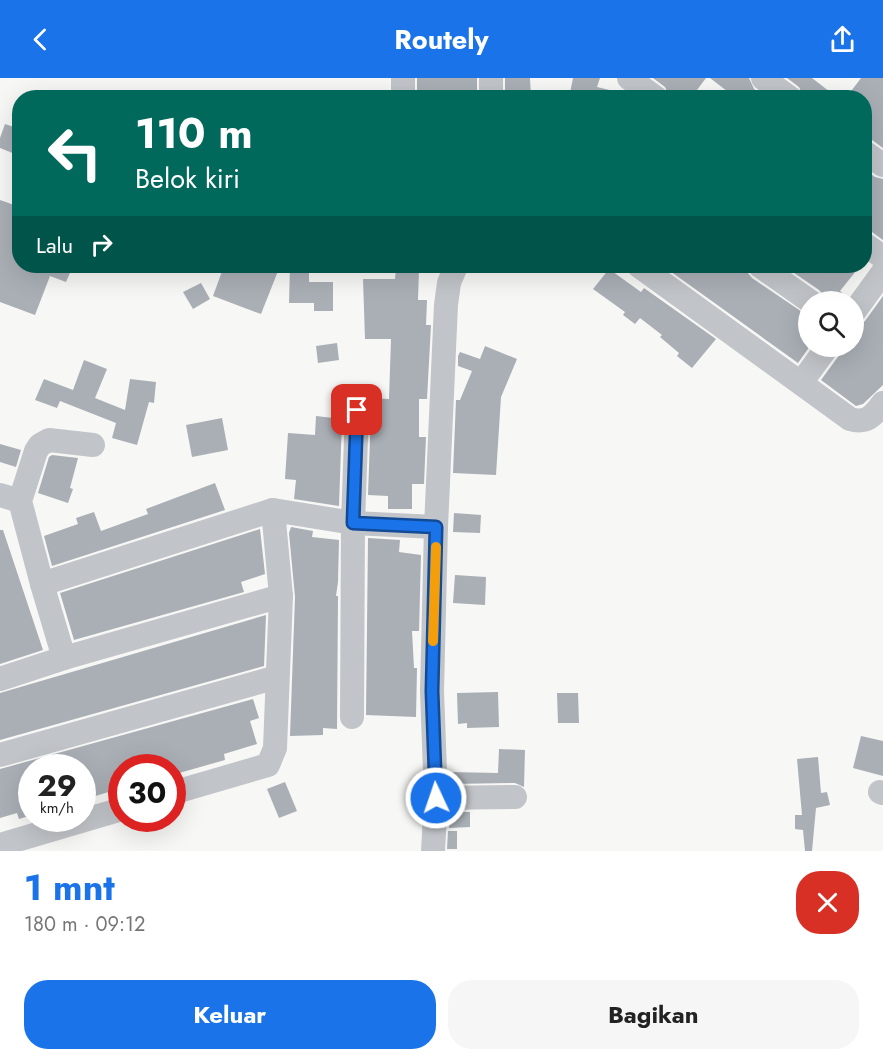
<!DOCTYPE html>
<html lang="id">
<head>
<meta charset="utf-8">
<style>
	body { margin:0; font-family:Jost,sans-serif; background:#f6f6f6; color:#222; height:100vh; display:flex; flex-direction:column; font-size:22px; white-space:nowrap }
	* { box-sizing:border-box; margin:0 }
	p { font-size:20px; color:#767676 }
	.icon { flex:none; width:33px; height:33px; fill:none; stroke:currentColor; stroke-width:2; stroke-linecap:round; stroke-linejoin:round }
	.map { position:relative; height:773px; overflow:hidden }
	.side { display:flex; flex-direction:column; background:#fff; flex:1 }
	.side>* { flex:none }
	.top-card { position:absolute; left:12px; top:12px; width:860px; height:183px; border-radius:24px; box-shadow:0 6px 24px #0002; background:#00695c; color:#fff; overflow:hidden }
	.buttons { position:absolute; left:798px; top:213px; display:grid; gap:12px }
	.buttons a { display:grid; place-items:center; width:66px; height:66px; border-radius:50%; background:#fff; box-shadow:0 6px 24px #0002; font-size:30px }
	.speed { position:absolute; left:18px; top:676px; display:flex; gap:12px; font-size:30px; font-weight:700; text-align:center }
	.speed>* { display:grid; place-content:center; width:78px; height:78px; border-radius:50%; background:#fff; box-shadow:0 6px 24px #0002; line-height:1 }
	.speed small { font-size:15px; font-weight:400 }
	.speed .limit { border:9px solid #d22; background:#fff; color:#111 }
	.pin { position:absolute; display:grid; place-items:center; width:51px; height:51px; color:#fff; margin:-26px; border-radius:12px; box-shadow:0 3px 9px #0006 }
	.me { position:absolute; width:66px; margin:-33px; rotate:357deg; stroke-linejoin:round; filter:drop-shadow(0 0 4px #0008) }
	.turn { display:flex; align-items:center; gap:21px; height:126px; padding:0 24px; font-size:27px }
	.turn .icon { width:78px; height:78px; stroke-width:2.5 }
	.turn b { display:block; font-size:42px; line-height:51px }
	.then { display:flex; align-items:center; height:57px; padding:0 24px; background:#0003; gap:12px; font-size:22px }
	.round { display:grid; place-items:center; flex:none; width:63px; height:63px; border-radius:24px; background:#f6f6f6 }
	.headline { display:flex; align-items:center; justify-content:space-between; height:102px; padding:0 24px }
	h1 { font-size:36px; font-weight:700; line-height:45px; color:#1a73e8 }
	.primary-button { display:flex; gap:12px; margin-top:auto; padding:12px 24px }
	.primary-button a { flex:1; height:69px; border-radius:24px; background:#1a73e8; color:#fff; font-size:24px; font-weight:700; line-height:69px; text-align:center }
	.primary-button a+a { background:#f6f6f6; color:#222 }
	header { display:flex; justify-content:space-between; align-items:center; height:78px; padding:0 24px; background:#1a73e8; color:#fff; font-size:27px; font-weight:700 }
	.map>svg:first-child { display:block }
	.building { fill:#a9afb5 }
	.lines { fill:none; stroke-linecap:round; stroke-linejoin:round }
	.minor { stroke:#c1c4c8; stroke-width:24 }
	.route-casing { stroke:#114b97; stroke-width:15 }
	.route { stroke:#1a73e8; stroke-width:10 }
	.slow { stroke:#f59e0b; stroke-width:10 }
</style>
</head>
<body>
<header><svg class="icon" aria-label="back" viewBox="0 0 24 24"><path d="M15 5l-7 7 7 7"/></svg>Routely<svg class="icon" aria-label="share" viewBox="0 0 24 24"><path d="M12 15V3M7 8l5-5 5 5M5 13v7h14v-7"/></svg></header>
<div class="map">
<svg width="883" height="773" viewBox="0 0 883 773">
	<rect width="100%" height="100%" fill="#f7f7f5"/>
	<g class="building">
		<rect x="417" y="0" width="60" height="20"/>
		<path d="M505,0H530L531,20H505Z"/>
		<path d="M573,0H600L597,9L622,15L621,20H569Z"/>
		<path d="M653,0H706L691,20H670L665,9Z"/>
		<path d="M710,0H749L754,11L765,20H736Z"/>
		<path d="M787,0H812L838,20H804L799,9Z"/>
		<path d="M861,0H883V70L872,62L864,60V20H846Z"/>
		<path d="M5,46L20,51V78L0,70V60Z"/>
		<path d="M864,91L875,99L883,101V162L872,154L864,152Z"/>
		<path d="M0,122L20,129V188H73L66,204L50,198L35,237L0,224Z"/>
		<path d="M224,188H280L261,236L213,218Z"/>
		<path d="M290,188H309V204H333V233H314V225H289Z"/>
		<path d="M663,188H746L747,194L752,200L808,238L810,268L798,285Z"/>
		<path d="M784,188H860L840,213L847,219L844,224H825L824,218L819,212Z"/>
		<path d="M396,190L419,191L418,222H427L426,247H431L427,321H419V359H426L424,406H412V431H388V418L368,417L371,333L370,326L364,320L389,321L391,261H365L363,201H395Z"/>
		<path d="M609,191L641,214L644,210L716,261L692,290L677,278L679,275L660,259L662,257L640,240L635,246L623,237L625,234L593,211Z"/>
		<path d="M201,205L210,221L193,231L183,214Z"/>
		<path d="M883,218V307L863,326L856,328L821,302L840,276L842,268H854V248L860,247L865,243Z"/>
		<path d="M337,265L339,282L318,285L316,268Z"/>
		<path d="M485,268L517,281L501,319L496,397L453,395L456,322H460L472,293L458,288V278L460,274L480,281Z"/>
		<path d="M84,282L107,291L95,320L125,332L130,301L156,304L154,325L149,324L137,367L112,360L116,345L60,323L57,330L35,322L44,301L73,312Z"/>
		<path d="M316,338L342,341L339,428L294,421L296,402L285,401L288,355L315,357Z"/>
		<path d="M222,340L228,372L192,379L186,347Z"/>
		<path d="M0,366L21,372L16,389L0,384Z"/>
		<path d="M52,377L78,380L70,410L73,411L68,425L38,415L49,379Z"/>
		<path d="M215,405L225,432L52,488L44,458L78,446L76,440L94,434L101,453L148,436L146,431Z"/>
		<path d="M454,435L481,437L480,455L453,454Z"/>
		<path d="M291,449L313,453L312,459L339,462L338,504L336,518H338L337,651L323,650V657L290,658L295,519L289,455Z"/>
		<path d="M260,451L265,496L241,504L244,514L74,562L60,515Z"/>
		<path d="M0,452H3L43,572L0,586Z"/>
		<path d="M368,460L400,462L399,474L421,477L419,553H412L414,590H417L416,639L366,637Z"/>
		<path d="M455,497L486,499L485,527L453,525Z"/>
		<path d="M266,537L264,588L0,662V615Z"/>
		<path d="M498,614L499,649L467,650V645L458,646L457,615Z"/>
		<path d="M557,615H578L579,645H558Z"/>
		<path d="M253,621L259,640L250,643L257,666L224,676L225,682L172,697V690H122V710L82,722V690H32V737L19,741L17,735L0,740V691Z"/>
		<path d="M861,658L883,663V698L853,690Z"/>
		<path d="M499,671L525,672L524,709L515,705L450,706L449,694L498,695Z"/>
		<path d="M818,679L821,715L827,714L830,727L816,730L812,773H805L803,752L795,751V737H802L797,681Z"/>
		<path d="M285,704L297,733L279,740L267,711Z"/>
		<path d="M449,734H470V749L449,750Z"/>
		<path d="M448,753H457V771H447Z"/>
	</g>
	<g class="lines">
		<g class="minor">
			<path d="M403,0V20"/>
			<path d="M491,0V20"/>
			<path d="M629,0L656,20"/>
			<path d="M763,0L790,20"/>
			<path d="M864,74L883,87"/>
			<path d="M864,166L883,179"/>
			<path d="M639,188L850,341C867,346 873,338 883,325"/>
			<path d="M760,188L811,224"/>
			<path d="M854,234L883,194"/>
			<path d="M801,305L828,268"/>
			<path d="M0,417L20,423"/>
			<path d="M42,506L273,432L353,445L436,449"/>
			<path d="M64,580L42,506L20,423L36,373L40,367L49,362L93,367"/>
			<path d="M0,601L64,580L281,518"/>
			<path d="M352,639L353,445L357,332"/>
			<path d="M0,677L277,599"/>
			<path d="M880,714L883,715"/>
			<path d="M172,715L268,687L275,670L281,518L273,432"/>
			<path d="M436,720L515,719"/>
			<path d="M0,767L122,731"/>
			<path d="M433,773L436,720L432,613L436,449L446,227L449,205L456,188"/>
		</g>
	</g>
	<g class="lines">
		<g class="route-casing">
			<path id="route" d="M357,332L353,445L436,449L432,613L436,720"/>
		</g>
		<use href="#route" class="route"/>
		<path class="slow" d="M433,563L436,469"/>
	</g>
</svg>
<div class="buttons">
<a><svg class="icon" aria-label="search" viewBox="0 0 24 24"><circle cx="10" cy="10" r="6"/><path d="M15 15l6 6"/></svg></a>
</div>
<div class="speed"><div>29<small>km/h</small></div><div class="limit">30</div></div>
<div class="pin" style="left:357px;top:332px;background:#d93025"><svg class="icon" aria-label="arrive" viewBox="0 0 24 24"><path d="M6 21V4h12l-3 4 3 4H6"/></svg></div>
<svg class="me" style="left:436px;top:720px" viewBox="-20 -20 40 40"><circle r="17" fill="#1a73e8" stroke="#fff" stroke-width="3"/><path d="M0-11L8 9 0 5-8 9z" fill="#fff"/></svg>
<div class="top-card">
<div class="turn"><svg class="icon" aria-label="left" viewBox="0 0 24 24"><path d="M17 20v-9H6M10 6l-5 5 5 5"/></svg><div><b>110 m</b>Belok kiri</div></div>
<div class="then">Lalu<svg class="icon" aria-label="right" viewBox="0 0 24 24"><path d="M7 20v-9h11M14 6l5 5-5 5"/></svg></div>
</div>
</div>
<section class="side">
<div class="headline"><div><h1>1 mnt</h1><p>180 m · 09:12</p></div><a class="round" style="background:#d93025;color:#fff"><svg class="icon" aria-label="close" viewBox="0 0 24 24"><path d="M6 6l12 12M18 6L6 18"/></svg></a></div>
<div class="primary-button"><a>Keluar</a><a>Bagikan</a></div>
</section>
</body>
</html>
